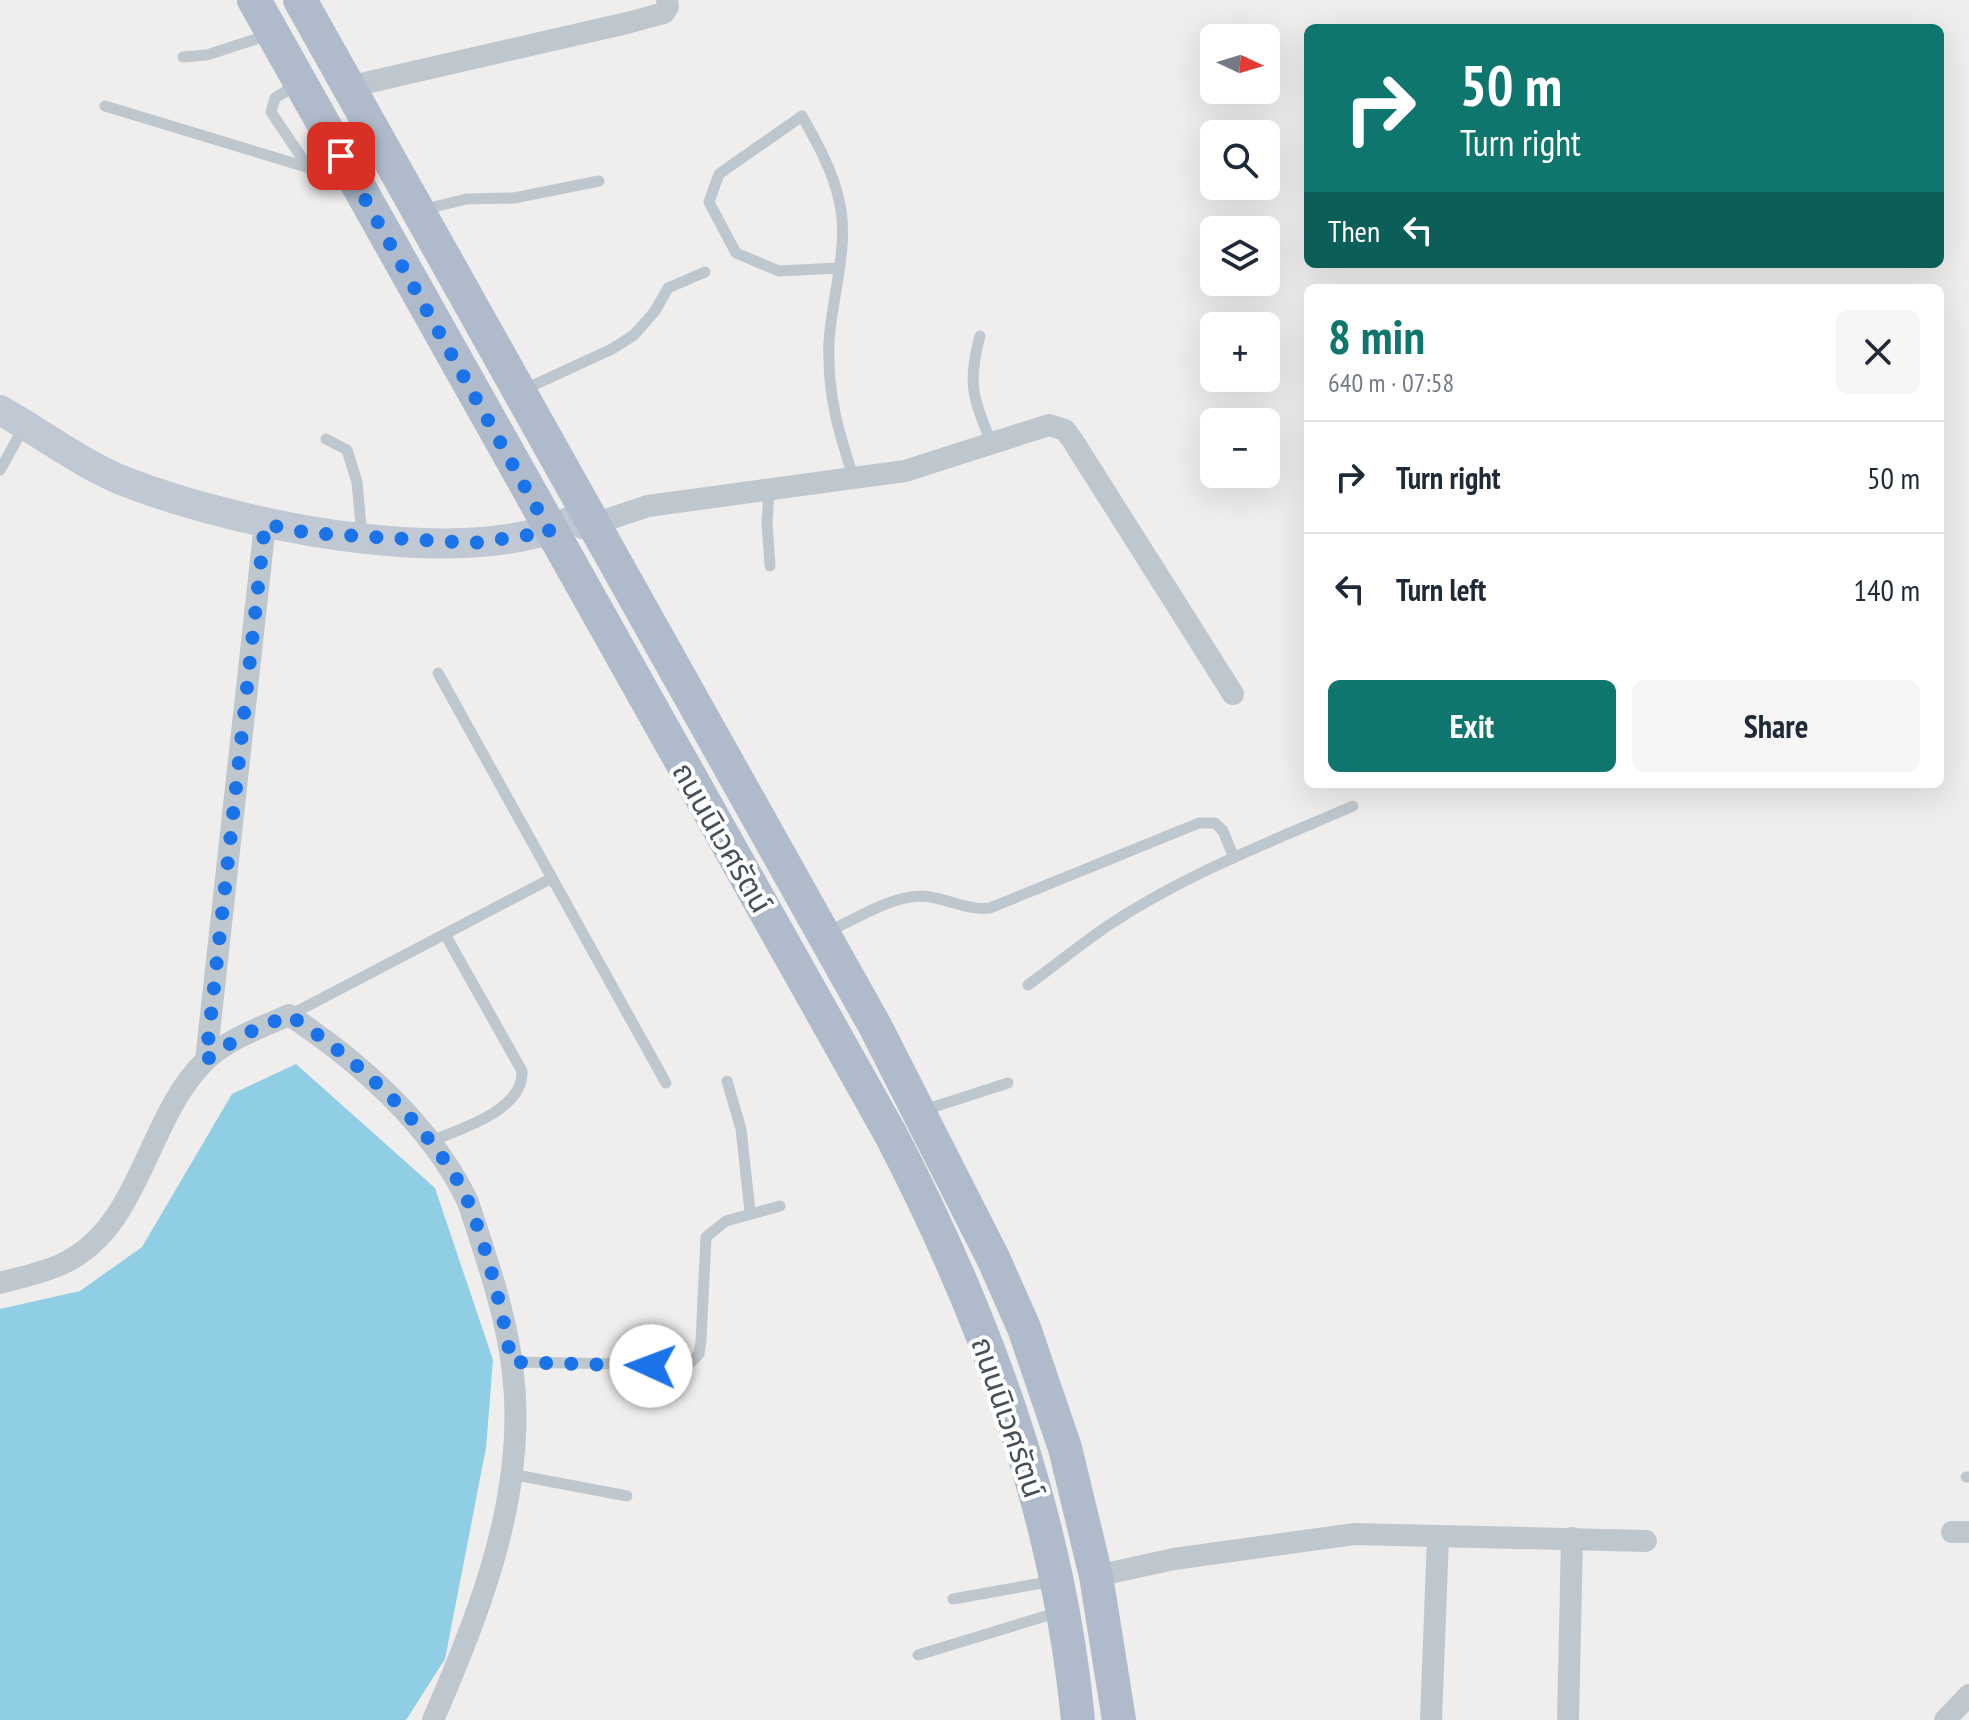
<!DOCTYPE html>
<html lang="en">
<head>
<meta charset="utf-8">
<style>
	body { margin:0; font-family:"PT Sans Narrow","Noto Sans Thai",sans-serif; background:#f6f6f7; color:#1f2937; height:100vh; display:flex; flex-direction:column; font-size:30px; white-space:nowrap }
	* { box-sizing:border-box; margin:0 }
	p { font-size:26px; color:#747a83 }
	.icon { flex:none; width:44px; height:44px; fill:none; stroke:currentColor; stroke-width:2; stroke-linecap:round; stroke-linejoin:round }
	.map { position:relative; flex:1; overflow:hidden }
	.drawer { position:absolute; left:1304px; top:284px; width:640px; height:504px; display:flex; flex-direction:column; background:#fff; border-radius:12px; box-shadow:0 8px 32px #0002 }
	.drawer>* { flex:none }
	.top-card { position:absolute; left:1304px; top:24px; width:640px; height:244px; border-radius:12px; box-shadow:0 8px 32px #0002; background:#0f766e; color:#fff; overflow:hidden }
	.needle { width:52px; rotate:94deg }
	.fabs { position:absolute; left:1200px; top:24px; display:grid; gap:16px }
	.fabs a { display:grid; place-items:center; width:80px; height:80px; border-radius:12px; background:#fff; box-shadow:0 8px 32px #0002; font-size:40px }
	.pin { position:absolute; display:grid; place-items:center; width:68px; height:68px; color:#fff; margin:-34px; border-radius:16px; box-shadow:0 4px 12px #0006 }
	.me { position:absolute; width:88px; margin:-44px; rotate:272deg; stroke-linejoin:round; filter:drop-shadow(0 0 6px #0008) }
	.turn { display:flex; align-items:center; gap:28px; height:168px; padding:0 24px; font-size:36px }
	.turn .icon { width:104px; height:104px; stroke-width:2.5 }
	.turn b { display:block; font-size:56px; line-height:68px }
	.then { display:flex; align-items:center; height:76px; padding:0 24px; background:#0003; gap:16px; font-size:30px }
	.round { display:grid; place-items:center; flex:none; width:84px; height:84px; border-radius:12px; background:#f6f6f7 }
	.head { display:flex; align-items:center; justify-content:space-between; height:136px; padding:0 24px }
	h1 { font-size:48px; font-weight:700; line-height:60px; color:#0f766e }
	.action { display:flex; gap:16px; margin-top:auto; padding:16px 24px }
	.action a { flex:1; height:92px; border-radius:12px; background:#0f766e; color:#fff; font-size:32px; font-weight:700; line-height:92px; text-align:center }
	.action a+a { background:#f6f6f7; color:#1f2937 }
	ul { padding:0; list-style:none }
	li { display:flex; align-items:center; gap:24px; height:112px; padding:0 24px; border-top:2px solid #e0e1e3 }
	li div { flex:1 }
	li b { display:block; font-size:30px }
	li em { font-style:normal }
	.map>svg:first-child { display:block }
	.water { fill:#8fcee4 }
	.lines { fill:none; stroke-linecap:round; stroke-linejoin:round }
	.lane { stroke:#bfc7ce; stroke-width:11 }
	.street { stroke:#bfc7ce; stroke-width:22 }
	.secondary { stroke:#bfc8d3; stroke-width:30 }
	.primary { stroke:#afbbca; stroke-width:34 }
	.route { stroke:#1a73e8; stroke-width:14; stroke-dasharray:0 25.2 }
	.labels { text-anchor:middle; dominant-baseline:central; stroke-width:8; stroke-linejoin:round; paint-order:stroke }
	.street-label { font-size:30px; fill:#475059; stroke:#fff }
</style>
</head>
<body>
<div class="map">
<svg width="1969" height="1720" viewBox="0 0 1969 1720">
	<rect width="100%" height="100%" fill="#f0eded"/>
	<path class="water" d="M296,1064L435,1188L493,1360L486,1448L445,1659L406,1720H0V1309L80,1291L142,1247L232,1094Z"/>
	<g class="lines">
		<g class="lane">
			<path d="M183,57L207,55L268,35"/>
			<path d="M296,85L275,98L271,112L310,170"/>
			<path d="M105,106L346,179"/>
			<path d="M422,210L466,199L514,198L599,181"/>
			<path d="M838,268L779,271L736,253L709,202L719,174L802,116C816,141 833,171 839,200C850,244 832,296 829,341C827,393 838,431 854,479"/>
			<path d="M980,336C967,384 973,397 991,442"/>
			<path d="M523,390L612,349L634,335L655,311L668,288L705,272"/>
			<path d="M326,439L347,450L357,482L362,537"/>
			<path d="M0,470L25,425"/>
			<path d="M769,491L767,522L770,566"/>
			<path d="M438,673L666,1083"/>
			<path d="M828,932C855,919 891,896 922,896C945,897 967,911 990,908L1199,823H1215L1223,831L1234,858"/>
			<path d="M1028,985C1056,965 1083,942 1112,923C1186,874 1272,841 1353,806"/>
			<path d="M290,1015L552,878"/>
			<path d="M727,1081L741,1129L750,1212"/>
			<path d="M921,1111L1008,1083"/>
			<path d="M429,1142C459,1129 524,1111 522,1071L446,936"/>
			<path d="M511,1362L688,1365L699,1354L701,1341L706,1237L726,1221L780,1206"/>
			<path d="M511,1474L627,1496"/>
			<path d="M1966,1477H1969"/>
			<path d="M953,1599L1053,1581"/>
			<path d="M918,1655L1059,1612"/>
		</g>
		<g class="street">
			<path d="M348,87L627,23L664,13L668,7L667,0"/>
			<path d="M582,528L648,506L905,471L1049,425L1065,430L1073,441L1233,694"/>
			<path d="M206,1060L265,524"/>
			<path d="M0,1283C21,1277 44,1273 64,1263C141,1226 146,1120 204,1062C227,1039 260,1028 289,1015C359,1061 432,1126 468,1202C486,1257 507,1316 513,1373C527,1493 480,1613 433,1720"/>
			<path d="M1952,1532H1969"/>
			<path d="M1096,1576L1174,1559L1354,1534L1646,1541"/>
			<path d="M1431,1720L1438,1537"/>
			<path d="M1568,1720L1572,1538"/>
			<path d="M1945,1720L1969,1695"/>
		</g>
		<path class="secondary" d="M0,410C41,433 83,465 126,482C237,525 481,578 586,513"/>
		<g class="primary">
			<path d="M254,0L891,1135C986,1318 1058,1513 1078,1720"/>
			<path d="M300,0L875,1026L993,1258L1024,1328L1065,1448L1096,1576L1119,1720"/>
		</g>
	</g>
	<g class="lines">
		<path class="route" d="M341,156L550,532L473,543L308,533L265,524L206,1060L243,1035L289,1015C353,1057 418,1115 458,1181C480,1218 505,1318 511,1362L651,1366"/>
	</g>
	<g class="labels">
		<g class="street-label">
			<text transform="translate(723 837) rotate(60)">ถนนนิเวศรัตน์</text>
			<text transform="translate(1009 1417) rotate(71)">ถนนนิเวศรัตน์</text>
		</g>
	</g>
</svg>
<div class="fabs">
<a><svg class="needle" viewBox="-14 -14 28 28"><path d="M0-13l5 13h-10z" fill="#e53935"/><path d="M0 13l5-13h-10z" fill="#747a83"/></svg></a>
<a><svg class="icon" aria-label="search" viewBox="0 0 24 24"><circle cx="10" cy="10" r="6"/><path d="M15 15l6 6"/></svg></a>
<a><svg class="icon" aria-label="layers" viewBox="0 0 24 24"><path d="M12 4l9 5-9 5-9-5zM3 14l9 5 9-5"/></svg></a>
<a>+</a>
<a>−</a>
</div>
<div class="pin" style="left:341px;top:156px;background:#d93025"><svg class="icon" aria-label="arrive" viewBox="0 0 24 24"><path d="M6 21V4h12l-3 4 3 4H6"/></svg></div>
<svg class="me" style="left:651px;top:1366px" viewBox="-20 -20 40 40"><circle r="19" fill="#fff"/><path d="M0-13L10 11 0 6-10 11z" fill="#1a73e8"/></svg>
<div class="top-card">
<div class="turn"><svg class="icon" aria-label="right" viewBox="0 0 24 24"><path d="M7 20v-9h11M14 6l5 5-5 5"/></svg><div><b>50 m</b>Turn right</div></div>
<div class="then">Then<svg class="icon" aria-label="left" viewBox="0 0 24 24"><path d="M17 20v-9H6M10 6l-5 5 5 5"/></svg></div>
</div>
<section class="drawer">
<div class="head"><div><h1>8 min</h1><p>640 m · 07:58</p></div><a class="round"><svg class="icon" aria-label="close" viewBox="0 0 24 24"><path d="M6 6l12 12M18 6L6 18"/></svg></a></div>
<ul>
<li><svg class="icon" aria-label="right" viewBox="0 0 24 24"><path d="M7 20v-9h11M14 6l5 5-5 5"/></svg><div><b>Turn right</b></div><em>50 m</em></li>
<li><svg class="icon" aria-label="left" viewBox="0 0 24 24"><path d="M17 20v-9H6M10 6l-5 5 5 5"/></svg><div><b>Turn left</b></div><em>140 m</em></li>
</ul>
<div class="action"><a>Exit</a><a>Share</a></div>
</section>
</div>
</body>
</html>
